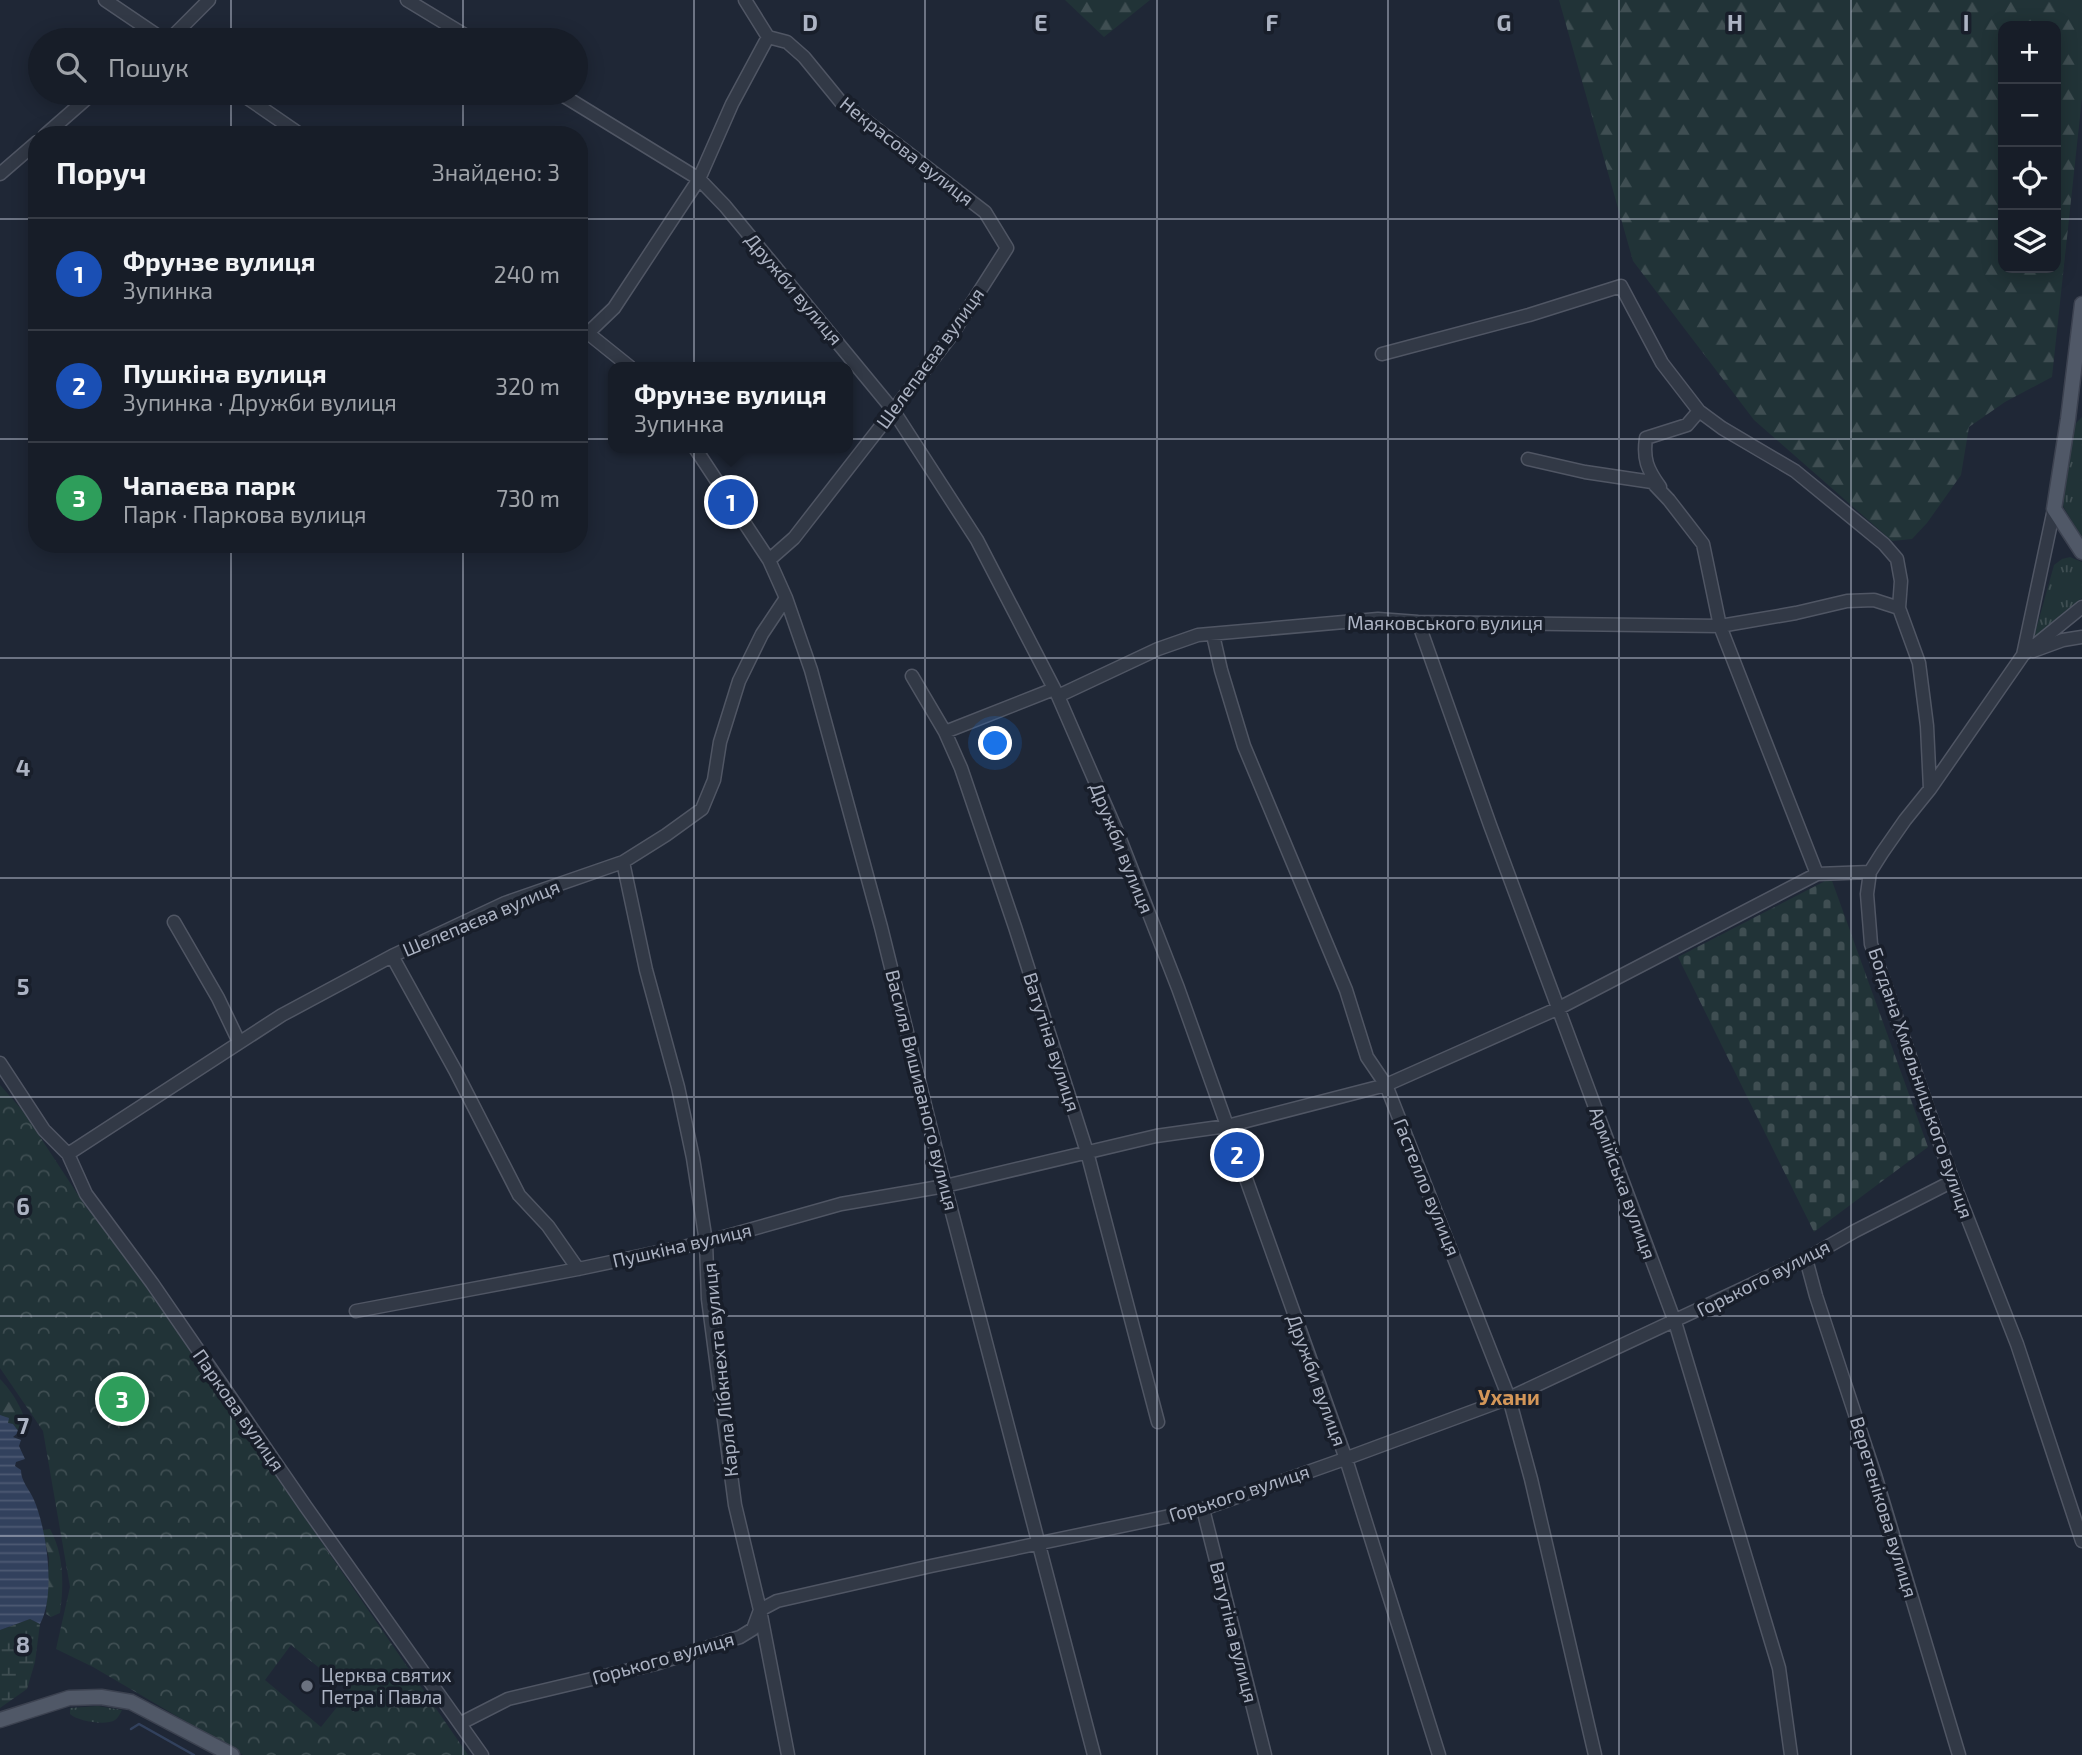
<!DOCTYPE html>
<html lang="uk">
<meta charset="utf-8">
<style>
:root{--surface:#171d28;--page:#202630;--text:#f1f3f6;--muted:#9ea2a8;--line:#363b45;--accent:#bca0f2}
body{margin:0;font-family:"Exo 2",sans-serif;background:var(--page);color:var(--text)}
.controls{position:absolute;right:21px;top:21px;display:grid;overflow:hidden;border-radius:14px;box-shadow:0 4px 18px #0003}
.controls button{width:63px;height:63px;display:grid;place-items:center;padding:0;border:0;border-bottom:2px solid var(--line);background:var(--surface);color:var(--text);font:35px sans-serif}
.you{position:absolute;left:996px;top:744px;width:24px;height:24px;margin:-18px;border:5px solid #fff;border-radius:50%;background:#1a73e8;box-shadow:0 0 0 10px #1a73e833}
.badge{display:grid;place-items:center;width:46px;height:46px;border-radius:50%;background:var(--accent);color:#fff;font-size:23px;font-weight:700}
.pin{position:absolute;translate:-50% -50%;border:4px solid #fff;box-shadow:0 2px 7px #0006}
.popup{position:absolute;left:608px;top:362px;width:245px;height:91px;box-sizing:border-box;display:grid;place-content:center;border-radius:14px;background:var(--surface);filter:drop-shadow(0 2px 5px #0005);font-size:23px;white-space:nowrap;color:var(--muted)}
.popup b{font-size:26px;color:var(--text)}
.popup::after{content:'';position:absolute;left:50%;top:100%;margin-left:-14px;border:14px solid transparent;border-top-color:var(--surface)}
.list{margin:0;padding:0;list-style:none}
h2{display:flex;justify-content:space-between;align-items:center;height:91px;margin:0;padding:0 28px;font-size:30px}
h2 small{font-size:23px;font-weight:400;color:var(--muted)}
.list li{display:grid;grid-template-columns:46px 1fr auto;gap:21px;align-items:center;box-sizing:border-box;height:112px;padding:0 28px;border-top:2px solid var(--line)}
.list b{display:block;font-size:26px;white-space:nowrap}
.list p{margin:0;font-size:23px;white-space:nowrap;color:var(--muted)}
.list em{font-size:23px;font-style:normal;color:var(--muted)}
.icon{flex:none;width:38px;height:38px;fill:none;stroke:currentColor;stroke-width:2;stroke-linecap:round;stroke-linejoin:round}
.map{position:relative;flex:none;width:2082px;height:1755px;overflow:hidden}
.search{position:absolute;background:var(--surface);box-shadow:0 4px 18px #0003;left:28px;top:28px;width:560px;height:77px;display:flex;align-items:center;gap:18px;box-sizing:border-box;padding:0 24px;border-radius:38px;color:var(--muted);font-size:26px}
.panel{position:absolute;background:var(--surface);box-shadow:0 4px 18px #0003;left:28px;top:126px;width:560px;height:427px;border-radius:28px}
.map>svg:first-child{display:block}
.grass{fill:url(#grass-tufts)}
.forest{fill:url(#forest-firs);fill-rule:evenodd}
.wetland{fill:url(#wetland-marsh)}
.cemetery{fill:url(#cemetery-stones)}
.park{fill:url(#park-crowns);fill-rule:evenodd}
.water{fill:url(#water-rules)}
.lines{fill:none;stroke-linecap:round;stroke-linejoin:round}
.stream{stroke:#32415d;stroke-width:2.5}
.minor-casing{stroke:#505664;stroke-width:15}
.major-casing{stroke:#3c4250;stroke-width:17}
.minor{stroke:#323946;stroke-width:12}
.major{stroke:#505867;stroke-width:14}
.grid{fill:none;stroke:#acb3c3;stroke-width:2;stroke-opacity:0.55}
.worship-dot{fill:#6b7280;stroke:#181e2a;stroke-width:2.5}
.labels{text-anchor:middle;stroke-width:7;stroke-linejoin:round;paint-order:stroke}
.street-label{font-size:19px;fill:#acb3c3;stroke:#181e2a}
.poi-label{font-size:19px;fill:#acb3c3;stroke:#181e2a;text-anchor:start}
.neighbourhood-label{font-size:21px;font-weight:bold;fill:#d39658;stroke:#181e2a}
.grid-label{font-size:23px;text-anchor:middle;font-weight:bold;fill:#acb3c3;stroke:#181e2a;stroke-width:7;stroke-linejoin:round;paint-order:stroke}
</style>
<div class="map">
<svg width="2082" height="1755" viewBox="0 0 2082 1755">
<defs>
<pattern id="grass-tufts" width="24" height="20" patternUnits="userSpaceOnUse" patternTransform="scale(1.75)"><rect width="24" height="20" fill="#213337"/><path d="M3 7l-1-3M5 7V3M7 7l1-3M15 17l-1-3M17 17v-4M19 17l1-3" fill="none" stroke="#3f4e52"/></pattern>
<pattern id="forest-firs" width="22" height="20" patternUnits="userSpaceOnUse" patternTransform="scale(1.75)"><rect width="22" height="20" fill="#213337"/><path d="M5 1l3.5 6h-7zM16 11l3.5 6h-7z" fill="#3f4e52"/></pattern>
<pattern id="wetland-marsh" width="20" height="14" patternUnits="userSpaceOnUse" patternTransform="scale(1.75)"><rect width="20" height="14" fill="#213337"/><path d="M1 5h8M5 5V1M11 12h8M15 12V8" fill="none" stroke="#3f4e52"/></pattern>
<pattern id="cemetery-stones" width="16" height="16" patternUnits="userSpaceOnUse" patternTransform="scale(1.75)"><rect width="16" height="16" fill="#213337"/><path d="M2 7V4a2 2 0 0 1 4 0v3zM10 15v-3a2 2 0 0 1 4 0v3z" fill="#3f4e52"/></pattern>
<pattern id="park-crowns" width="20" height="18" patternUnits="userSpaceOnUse" patternTransform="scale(1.75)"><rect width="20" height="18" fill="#213337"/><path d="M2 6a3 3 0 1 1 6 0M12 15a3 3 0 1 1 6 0" fill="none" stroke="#3f4e52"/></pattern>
<pattern id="water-rules" width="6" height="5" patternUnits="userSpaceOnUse" patternTransform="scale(1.75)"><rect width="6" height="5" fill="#32415d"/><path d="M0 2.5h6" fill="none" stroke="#4d5a73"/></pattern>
</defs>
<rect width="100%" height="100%" fill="#1f2736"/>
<path class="grass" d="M2082,417V538L2063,506L2074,425Z
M2070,557L2082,562V598L2034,637L2054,565L2062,559Z
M98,1706L122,1710C120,1714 118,1718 115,1720C106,1726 77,1721 70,1714V1708Z"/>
<path class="forest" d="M1065,0H1150L1104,37Z
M1559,0H2082V98L2052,377L2005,402L1969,427L1961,475L1927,523L1912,539L1892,541L1754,420L1633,261ZM2056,26V268H2003V26Z
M0,1379C12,1391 25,1412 27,1429L19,1432L13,1424L8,1423L7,1420L0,1415C0,1404 0,1392 0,1379Z
M50,1529C64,1554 64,1585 60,1613L51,1617L46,1614L49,1558L42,1530Z"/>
<path class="wetland" d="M30,1619L40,1624L35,1662L27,1689L0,1708V1630Z"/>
<path class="cemetery" d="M1831,878L1928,1147L1814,1232L1678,957Z"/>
<path class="park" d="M0,1085L23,1111L88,1210L97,1216L468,1755H243L93,1667L56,1649L70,1587L43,1431L0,1368ZM291,1645L349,1692L321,1727L265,1680Z"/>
<path class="water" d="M0,1415L9,1418L8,1423L13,1424L19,1432L13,1437L21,1440L19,1446L25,1459L16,1462L15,1466L21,1470C21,1482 29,1488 34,1500C47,1530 56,1596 40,1624L30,1619L0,1630Z"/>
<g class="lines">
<path class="stream" d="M131,1729L139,1724L194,1755"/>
<defs>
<path id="minor" d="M105,0L164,40
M407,0L473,40
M745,0L768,37L787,42L804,57L840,101L985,212L1007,248L951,336L794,538L769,560
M169,40L209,0
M240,93L301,135
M559,93L699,179L725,206L893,410L977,540L1058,696L1118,834L1178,988L1346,1459L1439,1755
M45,135L93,93
M0,174L37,142
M579,326L630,367
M589,332L614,308L699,179L732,104L768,37
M1382,354L1529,315L1621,286L1662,363L1699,411L1722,428L1795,471L1884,544L1897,559L1901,581L1899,608
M695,448L769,560L786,598L811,670L881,927L945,1186L1094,1755
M1528,459L1585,472L1652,482L1669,500L1703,544L1720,626L1817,874
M1660,487C1647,469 1643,459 1646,438L1687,425L1699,411
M2082,607L2023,655L1930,789L1905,820L1882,853L1870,872L1867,894L1871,944L1953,1181L2017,1344L2082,1541
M1418,622L1490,825L1675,1322L1779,1668L1791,1755
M1213,635L1221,670L1244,746L1346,990L1367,1057L1386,1085L1509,1398L1531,1479L1595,1755
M2033,651L2063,640L2082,637
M2023,655L2054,509
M912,676L945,732L961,768L1015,927L1087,1152L1158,1422
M1058,696L1158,649L1198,635L1378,619L1418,622L1720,626L1796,613L1847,601L1874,600L1899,608L1919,663L1927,726L1930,789
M945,732L1054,689
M623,862L646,970L678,1087L693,1158L706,1242L708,1299L735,1505L760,1610L788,1755
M174,922L218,998L239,1042
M392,956L455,1070L519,1195L548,1226L578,1269
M0,1063L44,1130L68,1154L86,1194L152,1283L306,1507L482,1755
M68,1154L282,1015L392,956L505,903L623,862L666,835L702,809L714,780L720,742L739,681L762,634L786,598
M1806,1259L1816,1296L1875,1475L1959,1755
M356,1311L578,1269L706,1242L841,1204L945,1186L1156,1136L1227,1126L1386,1085L1559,1008L1817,874L1870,872
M1203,1509L1265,1755
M461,1723L508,1699L655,1664L740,1637L753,1629L760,1610L777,1601L931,1566L1203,1509L1339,1461L1509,1398L1806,1259L1855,1231L1953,1181"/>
<path id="major" d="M2082,304L2068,419L2054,509L2082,552
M0,1720L69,1698L101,1697L131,1702L232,1755"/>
</defs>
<use href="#minor" class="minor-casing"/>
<use href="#major" class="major-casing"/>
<use href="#minor" class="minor"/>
<use href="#major" class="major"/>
</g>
<path class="grid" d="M231,0V40M463,0V40M694,0V1755M925,0V1755M1157,0V1755M1388,0V1755M1619,0V1755M1851,0V1755M231,93V135M463,93V135M0,219H37M579,219H2003M2056,219H2082M0,439H37M579,439H2082M231,544V1755M463,544V1755M0,658H2082M0,878H2082M0,1097H2082M0,1316H2082M0,1536H2082"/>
<circle class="worship-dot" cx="307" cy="1686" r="7"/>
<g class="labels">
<g class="street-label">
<text transform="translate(907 151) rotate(38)" y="7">Некрасова вулиця</text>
<text transform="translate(794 289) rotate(50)" y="7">Дружби вулиця</text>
<text transform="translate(930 358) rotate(-54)" y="7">Шелепаєва вулиця</text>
<text x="1445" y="630">Маяковського вулиця</text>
<text transform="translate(1122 848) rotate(68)" y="7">Дружби вулиця</text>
<text transform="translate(481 918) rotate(-23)" y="7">Шелепаєва вулиця</text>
<text transform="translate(1052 1042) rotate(72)" y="7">Ватутіна вулиця</text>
<text transform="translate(1921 1083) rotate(71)" y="7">Богдана Хмельницького вулиця</text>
<text transform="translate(922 1090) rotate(76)" y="7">Василя Вишиваного вулиця</text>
<text transform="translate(1623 1183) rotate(70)" y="7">Армійська вулиця</text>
<text transform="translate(1427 1187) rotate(68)" y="7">Гастелло вулиця</text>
<text transform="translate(682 1245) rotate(-13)" y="7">Пушкіна вулиця</text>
<text transform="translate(1763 1278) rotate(-27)" y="7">Горького вулиця</text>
<text transform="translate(720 1370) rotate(-96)" y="7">Карла Лібкнехта вулиця</text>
<text transform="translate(1317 1380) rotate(70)" y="7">Дружби вулиця</text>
<text transform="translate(239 1410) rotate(55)" y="7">Паркова вулиця</text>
<text transform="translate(1239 1493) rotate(-18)" y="7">Горького вулиця</text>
<text transform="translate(1884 1507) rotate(73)" y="7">Веретенікова вулиця</text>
<text transform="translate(1234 1632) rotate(76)" y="7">Ватутіна вулиця</text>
<text transform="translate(663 1658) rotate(-16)" y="7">Горького вулиця</text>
</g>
<g class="poi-label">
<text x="321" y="1682">Церква святих<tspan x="321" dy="22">Петра і Павла</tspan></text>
</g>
<g class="neighbourhood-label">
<text x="1509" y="1405">Ухани</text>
</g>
</g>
<g class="grid-label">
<text x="810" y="31">D</text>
<text x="1041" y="31">E</text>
<text x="1272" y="31">F</text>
<text x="1504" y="31">G</text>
<text x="1735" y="31">H</text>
<text x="1966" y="31">I</text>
<text x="23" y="776">4</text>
<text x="23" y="995">5</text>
<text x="23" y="1215">6</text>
<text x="23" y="1434">7</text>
<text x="23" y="1653">8</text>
</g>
</svg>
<div class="controls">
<button>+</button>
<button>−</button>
<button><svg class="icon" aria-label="locate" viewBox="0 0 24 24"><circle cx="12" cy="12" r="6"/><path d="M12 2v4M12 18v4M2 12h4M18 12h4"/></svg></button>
<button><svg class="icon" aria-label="layers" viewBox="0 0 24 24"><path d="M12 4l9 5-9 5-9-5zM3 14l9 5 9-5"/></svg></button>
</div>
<div class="you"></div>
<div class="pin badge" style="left:731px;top:502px;background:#1a4fb4">1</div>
<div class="popup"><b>Фрунзе вулиця</b>Зупинка</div>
<div class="pin badge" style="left:1237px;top:1155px;background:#1a4fb4">2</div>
<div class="pin badge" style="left:122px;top:1399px;background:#2e9e5b">3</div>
<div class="search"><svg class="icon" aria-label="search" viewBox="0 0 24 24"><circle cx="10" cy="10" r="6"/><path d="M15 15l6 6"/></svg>Пошук</div>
<section class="panel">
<h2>Поруч<small>Знайдено: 3</small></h2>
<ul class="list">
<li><span class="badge" style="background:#1a4fb4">1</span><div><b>Фрунзе вулиця</b><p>Зупинка</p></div><em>240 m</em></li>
<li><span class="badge" style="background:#1a4fb4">2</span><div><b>Пушкіна вулиця</b><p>Зупинка · Дружби вулиця</p></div><em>320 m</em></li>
<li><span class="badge" style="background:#2e9e5b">3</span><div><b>Чапаєва парк</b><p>Парк · Паркова вулиця</p></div><em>730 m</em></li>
</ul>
</section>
</div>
